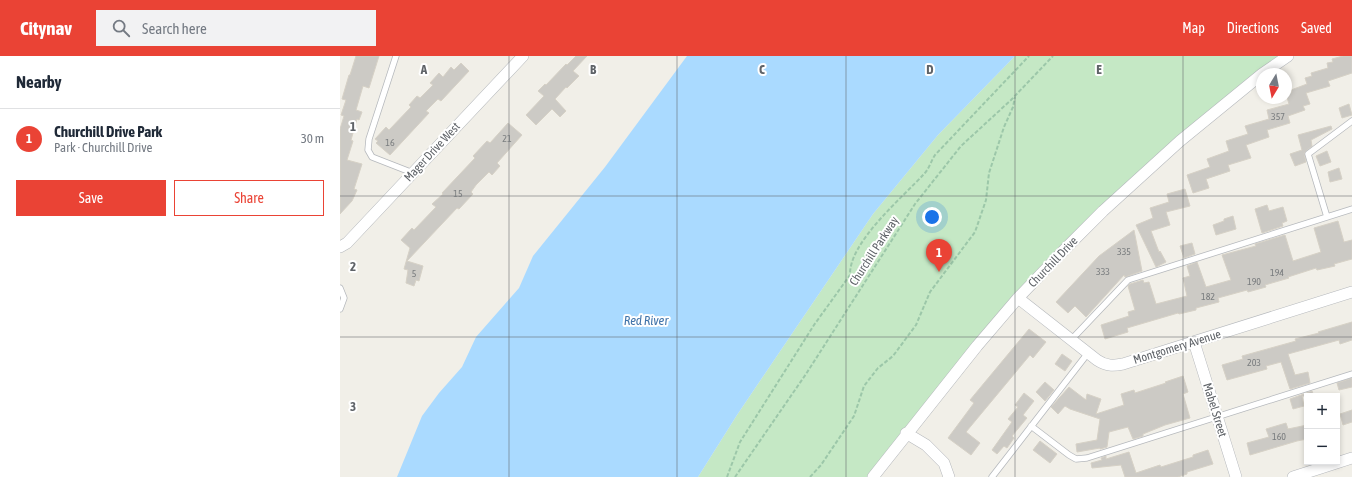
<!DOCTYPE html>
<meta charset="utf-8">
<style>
:root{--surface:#fff;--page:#f2f2f3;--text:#1f2937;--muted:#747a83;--line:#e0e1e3;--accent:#ea4335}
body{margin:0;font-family:"Asap Condensed",sans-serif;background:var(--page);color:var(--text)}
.controls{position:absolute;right:12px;bottom:12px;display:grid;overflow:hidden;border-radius:0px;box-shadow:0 2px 6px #0003}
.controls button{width:36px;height:36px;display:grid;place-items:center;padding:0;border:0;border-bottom:1px solid var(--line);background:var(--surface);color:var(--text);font:20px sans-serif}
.compass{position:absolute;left:916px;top:12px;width:36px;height:36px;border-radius:50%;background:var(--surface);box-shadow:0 2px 6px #0003;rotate:190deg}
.you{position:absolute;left:592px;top:161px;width:14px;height:14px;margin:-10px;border:3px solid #fff;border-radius:50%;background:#1a73e8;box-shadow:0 0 0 6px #1a73e833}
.badge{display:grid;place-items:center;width:26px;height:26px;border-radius:50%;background:var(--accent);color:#fff;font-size:13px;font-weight:700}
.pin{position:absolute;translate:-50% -33px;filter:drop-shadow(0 1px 2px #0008)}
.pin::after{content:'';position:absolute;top:21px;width:14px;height:12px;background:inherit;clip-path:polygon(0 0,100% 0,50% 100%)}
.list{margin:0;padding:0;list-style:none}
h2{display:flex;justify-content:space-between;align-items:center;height:52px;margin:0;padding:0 16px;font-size:17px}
h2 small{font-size:13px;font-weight:400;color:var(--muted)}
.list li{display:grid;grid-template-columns:26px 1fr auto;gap:12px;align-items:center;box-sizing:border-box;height:60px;padding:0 16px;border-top:1px solid var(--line)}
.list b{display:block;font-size:15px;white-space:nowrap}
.list p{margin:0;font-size:13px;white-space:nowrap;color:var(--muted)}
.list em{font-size:13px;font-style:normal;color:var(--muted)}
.actions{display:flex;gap:8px;padding:12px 16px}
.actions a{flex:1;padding:9px 0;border:1px solid var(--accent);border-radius:0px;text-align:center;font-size:14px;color:var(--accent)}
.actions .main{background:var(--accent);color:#fff}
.icon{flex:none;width:22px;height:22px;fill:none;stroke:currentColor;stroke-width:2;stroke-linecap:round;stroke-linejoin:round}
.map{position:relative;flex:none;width:1012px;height:421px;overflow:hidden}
header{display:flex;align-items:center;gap:24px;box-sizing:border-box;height:56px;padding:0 20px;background:var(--accent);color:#fff}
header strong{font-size:19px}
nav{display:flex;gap:22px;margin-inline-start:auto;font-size:14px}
.search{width:280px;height:36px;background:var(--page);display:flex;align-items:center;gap:10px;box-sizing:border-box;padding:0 14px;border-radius:0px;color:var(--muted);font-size:15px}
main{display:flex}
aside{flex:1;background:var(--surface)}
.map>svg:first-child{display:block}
.green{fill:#c5e8c5}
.water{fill:#aadaff}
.building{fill:#cccac5;stroke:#d6d1c6}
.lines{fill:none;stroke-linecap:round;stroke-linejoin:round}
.lane-casing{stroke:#b5b8bc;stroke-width:7}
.street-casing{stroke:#b5b8bc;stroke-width:12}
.path{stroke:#9cc7a9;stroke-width:2;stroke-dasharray:4 2;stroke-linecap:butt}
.lane{stroke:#fff;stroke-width:5.5}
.street{stroke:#fff;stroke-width:11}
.grid{fill:none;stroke:#5f6368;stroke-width:1;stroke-opacity:0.55}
.labels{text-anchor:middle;stroke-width:4;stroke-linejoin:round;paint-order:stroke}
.number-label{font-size:10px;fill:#7a7d7f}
.street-label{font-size:12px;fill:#5f6368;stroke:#fff}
.water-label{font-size:13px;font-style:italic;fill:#4174aa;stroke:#fff}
.grid-label{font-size:13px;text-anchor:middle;font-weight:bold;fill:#5f6368;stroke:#fff;stroke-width:4;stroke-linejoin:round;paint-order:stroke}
</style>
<header>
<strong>Citynav</strong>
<div class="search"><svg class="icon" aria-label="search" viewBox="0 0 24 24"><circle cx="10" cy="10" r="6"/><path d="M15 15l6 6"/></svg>Search here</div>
<nav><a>Map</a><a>Directions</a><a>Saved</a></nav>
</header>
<main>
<aside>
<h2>Nearby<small></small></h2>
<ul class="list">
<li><span class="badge">1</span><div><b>Churchill Drive Park</b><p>Park · Churchill Drive</p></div><em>30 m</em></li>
</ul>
<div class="actions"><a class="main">Save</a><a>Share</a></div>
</aside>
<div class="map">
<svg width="1012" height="421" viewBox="0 0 1012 421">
<rect width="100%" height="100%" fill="#f1efe8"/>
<path class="green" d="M675,0H948L920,19L728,190L533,421H358L397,359L533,158L598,79Z"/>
<path class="water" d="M347,0H675L598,79L533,158L397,359L358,421H57L82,360L99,337L122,311L136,281L179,232L193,200L265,111Z"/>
<path class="building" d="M16,0H39L29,32L23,30L16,54L22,56L19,64L17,63L11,84L13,85L7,104L22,108L14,133L17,134L12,145L0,158V73L4,60L1,59L6,44L2,43L9,19H10Z
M236,0H247L233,15L239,20L227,32L226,31L215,43L226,55L220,61L212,53L196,69L186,59L204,40L198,35L205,28L206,29L226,8L227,9Z
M1003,0H1012V17L988,25L990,30L966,37L970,48L963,50L965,54L948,60L950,67L927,74L929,81L906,89L911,102L888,109L890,115L866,123L869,132L853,137L847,119L870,111L867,103L889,95L886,85L908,78L905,70L929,63L927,54L949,48L946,38L952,36L951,34L967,28L965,22L972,20L971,17L988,12L987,7L993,6L992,3Z
M121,7L129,15L101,45L98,43L86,55L89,57L50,99L36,87L38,85L35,83L46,71L49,74L71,51L69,49L77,40L80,42L93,29L90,27L99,17L103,21L111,11L114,14Z
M1009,48L1012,59L1002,62L999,52Z
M168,67L182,79L157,107L160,110L152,119L149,116L136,129L131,136L133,138L119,153L117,152L67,205L83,210L79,225L76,224L74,230L66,227L68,214L64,213L70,192L61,184L72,172L74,174L96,151L92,148L103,138L102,137L135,102L133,100L147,85L150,87Z
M991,70L992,73L971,84L972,90L964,97L966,106L955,110L950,98L962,94L958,79Z
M987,95L991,106L980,110L976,100Z
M999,112L1002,123L990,126L988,116Z
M845,133L850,150L826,156L830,169L811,175L819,196L820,195L826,206L816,211L796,169L813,162L810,152L829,146L827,138Z
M927,149L929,155L943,151L947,165L942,167L943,170L922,177L915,153Z
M893,160L896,173L876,179L873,169L884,165V163Z
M998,165L1004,186L1012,184V203L994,208L995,210L977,214L976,212L948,221L949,222L925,229L926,231L908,236L907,234L878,242L879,246L856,252V254L839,258L838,257L787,272L788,276L765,283L761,269L789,260L788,256L795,254L788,230L790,228L803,224L804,227L809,226L816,248L847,240L843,222L850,220L847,210L857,206L866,231L891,224L882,199L916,190L915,188L945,179L953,205L981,196L974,172Z
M794,174L802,215L785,221L784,219L746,261L735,250L728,257L716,246L759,200Z
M852,187L855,198L844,202L840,190Z
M1012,266V284L1000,288L999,284L948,298L955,319L968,316L970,327L950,333L941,306L926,310L927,313L887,324L882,309L903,303L902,300L956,285L955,283L979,277L978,276Z
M689,273L706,286L693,302L690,299L626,376L640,387L631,399L608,382L634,347L630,344Z
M722,298L732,305L725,315L715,308Z
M843,320L848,336L843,338L850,362L825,369L803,378V380L793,383L788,371L769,376L767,391L760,393V392L737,396L736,388L757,384L760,363L730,353L725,350L718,358L711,351L729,331L746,344L747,338L761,343L756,358L784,349L781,338L794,334L795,337L826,327L825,326Z
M1012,322V331L999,334L997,327Z
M705,326L714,334L705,345L696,336Z
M972,335L974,340H962L964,350L953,353L950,343Z
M684,337L694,345L683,359L687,362L672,380L674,382L667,392L664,390L657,398L652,394L672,366L668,363L678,351L675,349Z
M1012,354V366L1003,369L1000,358Z
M946,367L948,373L967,369V383L957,385L910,399L907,387L929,381L926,373Z
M700,385L717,398L710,407L693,394Z
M868,394L873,408L847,416V418L838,421H785L781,409L752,412L751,407L762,404L761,402L766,400V403L789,396L796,417L820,409L821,411L853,401V399Z"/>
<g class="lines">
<defs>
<path id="lane" d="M56,0L29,83L28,94L32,101L73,117
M987,161L968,98L1012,65
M0,232L4,242L0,253
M731,284L788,224L1012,153
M691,370L729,399L736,403L747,402L1012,318
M652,421L748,297"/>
<path id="street" d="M922,18L948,0
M0,191L7,187L183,0
M678,242L757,304C766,310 773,310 783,308L1012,236
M854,286L896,421
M566,377L586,389L604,407L609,421
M533,421L637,290L678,242L728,190L763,155L840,85L922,18
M953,421L1012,402"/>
</defs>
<use href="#lane" class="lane-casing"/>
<use href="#street" class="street-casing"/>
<path class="path" d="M387,421L400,386L474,269L510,219C509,186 562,142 584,118C589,113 591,105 595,99L689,0
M395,421L466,318L575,148L621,90L671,44L713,0
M470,421L481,409L514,360L524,330L538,312L553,300L576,269L590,236L635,176L646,144L649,117L664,71L673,51L675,41"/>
<use href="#lane" class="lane"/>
<use href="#street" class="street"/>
</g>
<path class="grid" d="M169,0V421M337,0V421M506,0V421M675,0V421M843,0V421M0,140H1012M0,281H1012"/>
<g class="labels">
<g class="number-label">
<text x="938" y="64">357</text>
<text x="167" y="86">21</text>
<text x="50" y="90">16</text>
<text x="118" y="141">15</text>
<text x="784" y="199">335</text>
<text x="763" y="219">333</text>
<text x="937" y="220">194</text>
<text x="74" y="221">5</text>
<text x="914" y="229">190</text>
<text x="868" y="244">182</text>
<text x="914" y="310">203</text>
<text x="939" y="384">160</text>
</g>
<g class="street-label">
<text transform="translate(92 96) rotate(-47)" y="4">Mager Drive West</text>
<text transform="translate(534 195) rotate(-57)" y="4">Churchill Parkway</text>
<text transform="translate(713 206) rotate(-46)" y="4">Churchill Drive</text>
<text transform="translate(837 291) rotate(-17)" y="4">Montgomery Avenue</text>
<text transform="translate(875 354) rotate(73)" y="4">Mabel Street</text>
</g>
<g class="water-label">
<text x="306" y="269">Red River</text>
</g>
</g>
<g class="grid-label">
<text x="84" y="18">A</text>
<text x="253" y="18">B</text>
<text x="422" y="18">C</text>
<text x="590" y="18">D</text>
<text x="759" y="18">E</text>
<text x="13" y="75">1</text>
<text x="13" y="215">2</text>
<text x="13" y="355">3</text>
</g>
</svg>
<div class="controls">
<button>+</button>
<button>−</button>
</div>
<svg class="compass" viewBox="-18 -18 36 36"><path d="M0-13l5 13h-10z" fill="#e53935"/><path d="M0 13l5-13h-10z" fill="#747a83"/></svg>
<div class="you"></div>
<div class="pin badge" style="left:599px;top:216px">1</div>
</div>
</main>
